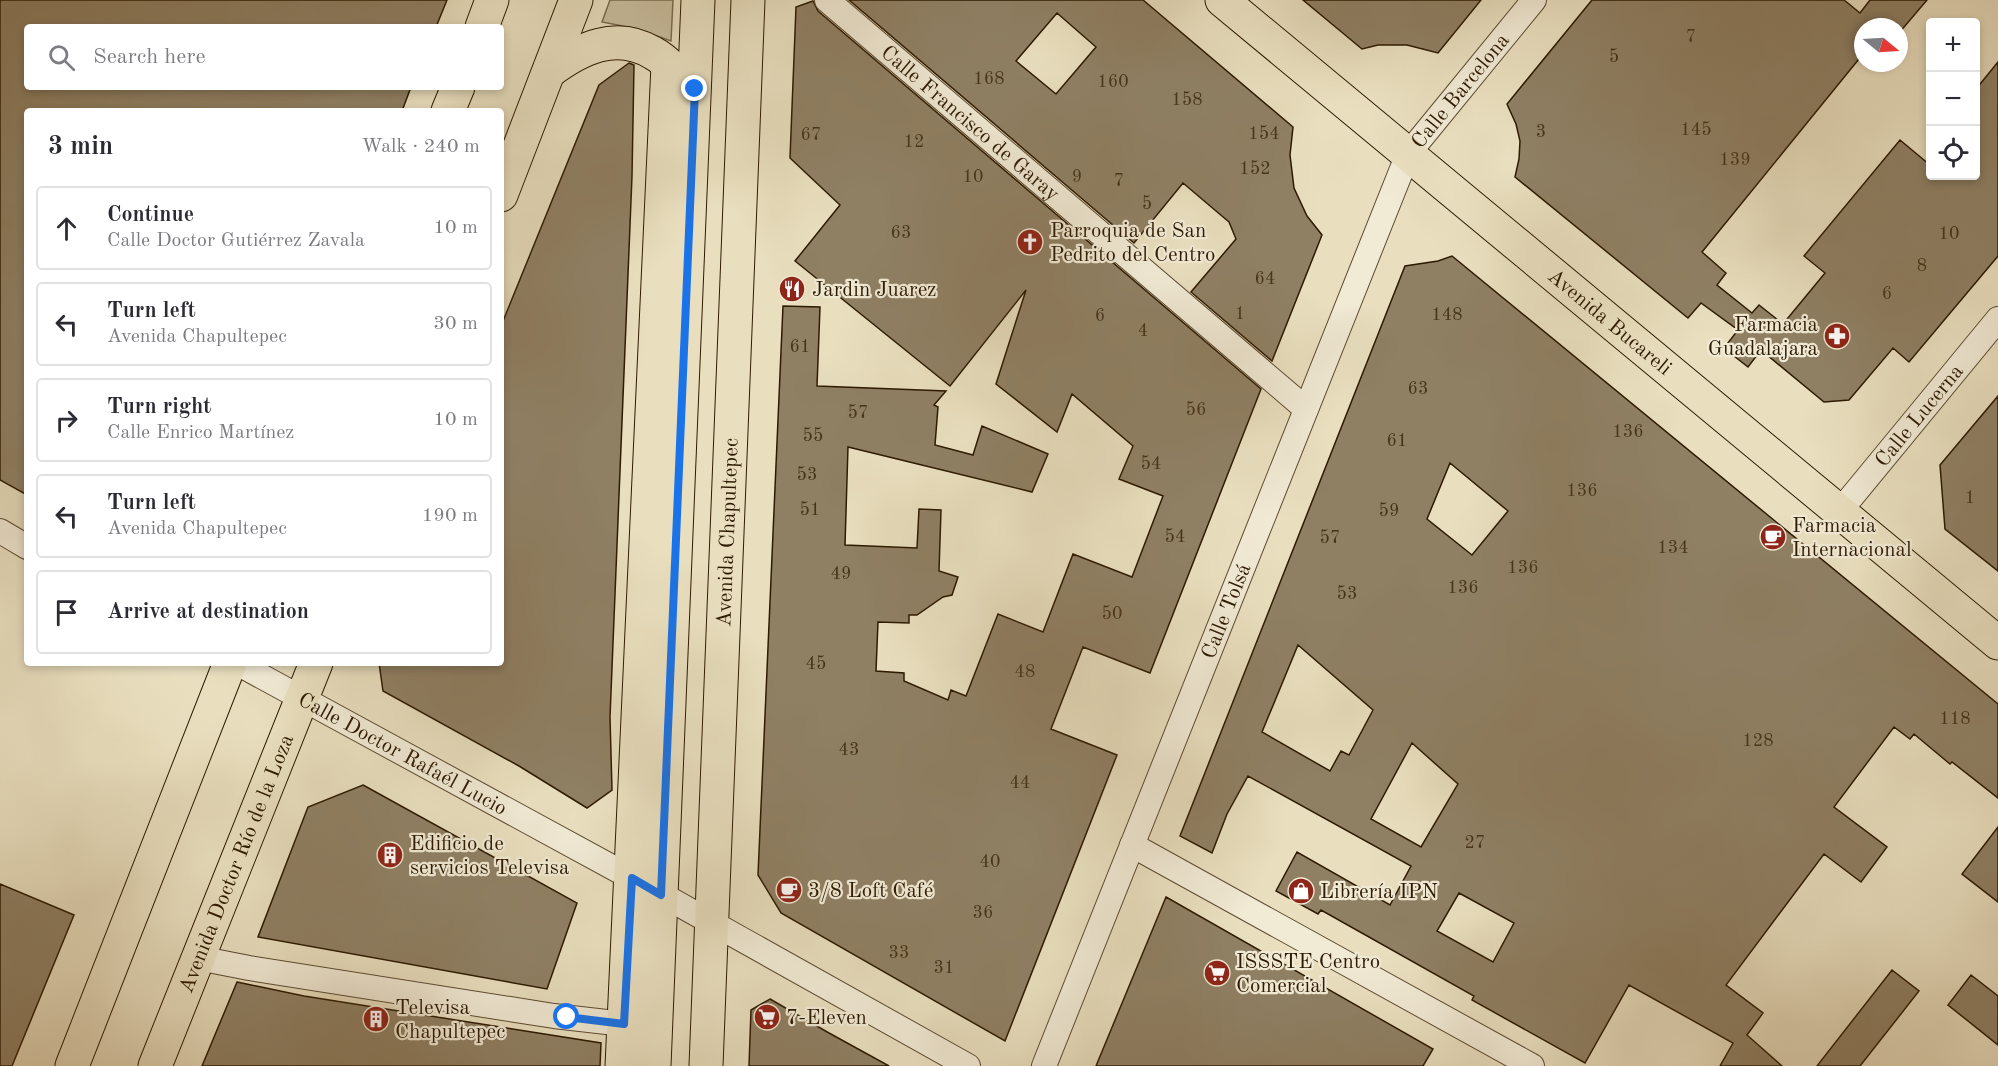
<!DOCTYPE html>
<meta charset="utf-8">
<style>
:root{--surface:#fff;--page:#f7f7f7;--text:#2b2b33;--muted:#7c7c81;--line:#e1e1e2}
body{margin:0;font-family:"Old Standard TT",serif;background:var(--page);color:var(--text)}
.controls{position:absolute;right:18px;top:18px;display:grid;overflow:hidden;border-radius:6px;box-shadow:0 3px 9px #0003}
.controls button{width:54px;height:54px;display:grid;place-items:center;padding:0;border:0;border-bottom:2px solid var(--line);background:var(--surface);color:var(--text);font:30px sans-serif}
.compass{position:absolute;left:1854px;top:18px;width:54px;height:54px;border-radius:50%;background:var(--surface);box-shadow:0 3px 9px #0003;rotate:108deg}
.stop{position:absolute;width:18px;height:18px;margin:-14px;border:4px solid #1a73e8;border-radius:50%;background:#fff}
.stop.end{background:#1a73e8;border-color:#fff;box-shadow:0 2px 6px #0008}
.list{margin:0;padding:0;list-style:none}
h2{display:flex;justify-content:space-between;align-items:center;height:78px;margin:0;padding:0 24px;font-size:26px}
h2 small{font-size:20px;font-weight:400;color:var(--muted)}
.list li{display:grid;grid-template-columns:39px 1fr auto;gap:18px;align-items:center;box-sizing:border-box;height:84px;margin:0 12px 12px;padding:0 12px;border:2px solid var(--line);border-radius:6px}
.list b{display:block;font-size:22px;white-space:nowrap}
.list p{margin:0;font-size:20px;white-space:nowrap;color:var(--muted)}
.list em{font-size:20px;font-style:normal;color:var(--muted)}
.icon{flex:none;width:33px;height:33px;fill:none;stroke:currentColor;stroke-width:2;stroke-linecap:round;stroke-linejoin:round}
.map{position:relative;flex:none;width:1998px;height:1066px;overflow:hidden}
.search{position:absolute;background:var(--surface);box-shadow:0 3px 9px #0003;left:24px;top:24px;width:480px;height:66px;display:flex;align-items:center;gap:15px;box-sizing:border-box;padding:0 21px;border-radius:6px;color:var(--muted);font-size:22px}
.panel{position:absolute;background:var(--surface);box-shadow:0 3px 9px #0003;left:24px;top:108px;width:480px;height:558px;border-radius:6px}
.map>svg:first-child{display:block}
.green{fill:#c9be9f;stroke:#7b6c50;stroke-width:1.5}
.building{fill:#8f8064;stroke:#2d1a02;stroke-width:1.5;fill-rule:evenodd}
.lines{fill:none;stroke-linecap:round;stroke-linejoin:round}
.street-casing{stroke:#5c4b31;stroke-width:26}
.primary-casing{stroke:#2d1a02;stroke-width:35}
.street{stroke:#f1ead5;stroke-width:24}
.primary{stroke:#e9dfbf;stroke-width:33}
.route{stroke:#1a73e8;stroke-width:8}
.labels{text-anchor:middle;stroke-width:4.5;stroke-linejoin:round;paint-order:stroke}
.number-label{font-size:18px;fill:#46341a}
.street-label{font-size:21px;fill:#2d1a02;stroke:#f1ead5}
.poi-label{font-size:21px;fill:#2d1a02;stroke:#f1ead5;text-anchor:start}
</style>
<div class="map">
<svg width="1998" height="1066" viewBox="0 0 1998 1066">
<rect width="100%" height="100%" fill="#e9dfbf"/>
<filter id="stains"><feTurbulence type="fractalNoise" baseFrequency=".00333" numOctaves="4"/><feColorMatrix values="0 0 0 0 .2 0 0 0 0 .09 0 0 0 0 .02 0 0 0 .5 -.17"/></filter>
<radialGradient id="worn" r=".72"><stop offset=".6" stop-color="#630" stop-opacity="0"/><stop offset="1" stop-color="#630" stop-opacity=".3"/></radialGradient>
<path class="green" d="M610,0H673L671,41L638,29L602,22Z"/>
<path class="building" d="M0,0H447L436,27H27V87H411L402,111H27V495L0,480Z
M849,0H1143L1293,127L1290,155L1294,188L1307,216L1322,235L1272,361L1191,292L1236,239L1229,222L1216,211L1183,183L1134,243ZM1057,13L1096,47L1056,94L1016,61Z
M1303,0H1481L1438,53L1407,45H1378L1362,49Z
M1592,0H1844L1860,13L1870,0H1927L1899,33V27H1863V54L1702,252L1726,273L1717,285L1752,313L1759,305L1783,324L1825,273L1804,256L1900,140L1930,165V176H1976V89L1998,62V256L1909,362L1893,348L1849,400L1824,402L1761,350L1748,367L1724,348L1738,330L1701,303L1688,318L1515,177L1519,159L1520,141L1516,124L1507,104Z
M813,1L818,11L1261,389L1150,673L1083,647L1051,729L1117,755L1005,1041L781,913L758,875L783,306L820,307L817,386L946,391L934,405L938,407L935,445L973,455L982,426L1048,454L1032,492L848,447L845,545L917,548L919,509L941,510L939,571L958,577L952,595L943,597L917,615H909V623L878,622L876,671L904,673V681L948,700L951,690L966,696L998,614L1043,632L1073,554L1132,577L1163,496L1119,479L1133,446L1072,394L1057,432L996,384L1026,290L950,386L795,261L840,205L790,158L796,7Z
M629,63L634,65L632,176L610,717L612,790L587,808L519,766L383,691L379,663H501V326L599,85Z
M1452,256L1998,704V798L1952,762L1950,764L1914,734L1910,739L1894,727L1834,807L1887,847L1861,882L1824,854L1726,985L1763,1013L1747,1035L1782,1066H1720L1733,1043L1629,985L1585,1063L1472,1000L1474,996L1321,910L1318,914L1276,891L1297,852L1390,905L1411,866L1248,776L1227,814L1212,853L1180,836L1405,266L1438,261ZM1450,463L1508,511L1472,555L1427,519ZM1298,645L1373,710L1349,755L1341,751L1330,771L1262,732ZM1412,743L1458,784L1421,847L1371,819ZM1459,893L1514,923L1493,962L1437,931Z
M1998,396V571L1945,529L1940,465Z
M363,785L577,903L547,989L258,937L308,807Z
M1998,827V902L1962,874Z
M0,884L74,915L12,1066H0Z
M1166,897L1433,1049L1423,1066H1096Z
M1892,970L1919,991L1860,1066H1817Z
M1971,975L1998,996V1045L1948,1005Z
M237,982L304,996L601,1043L600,1066H202Z
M770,999L829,1033L889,1066H749L751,1010Z"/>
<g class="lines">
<defs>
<g id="street">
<path id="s1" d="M827,0L1306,409"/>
<path id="s2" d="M1840,511L1998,319"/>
<path d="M0,531L27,547"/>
<path id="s3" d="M237,663L632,878L968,1066"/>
<path d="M1132,845L1532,1066"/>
<path d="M198,958L249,968L554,1016L624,1024"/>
<path id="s4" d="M1044,1066L1408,154L1534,0"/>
</g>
<g id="primary">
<path id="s5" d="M1222,0L1998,643"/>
<path d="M482,27L492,0"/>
<path d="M550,71C581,48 616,31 653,53C665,59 675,71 685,80"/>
<path d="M448,111L458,87"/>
<path d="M501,195L576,0"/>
<path d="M72,1066L230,663"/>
<path id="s6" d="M155,1066L316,663"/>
<path d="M622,1066L668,65"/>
<path d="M654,1066L698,0"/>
<path id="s7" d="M706,1066L748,0"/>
</g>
</defs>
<use href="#street" class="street-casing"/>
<use href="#primary" class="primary-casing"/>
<use href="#street" class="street"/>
<use href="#primary" class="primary"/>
</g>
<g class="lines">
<path class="route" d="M567,1017L624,1024L632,878L661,895L695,89"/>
</g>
<defs>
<symbol id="church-disc" viewBox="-11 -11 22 22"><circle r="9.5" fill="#8f2418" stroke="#f1ead5"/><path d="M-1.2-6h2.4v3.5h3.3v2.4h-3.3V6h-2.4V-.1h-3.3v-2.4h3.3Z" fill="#fff"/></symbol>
<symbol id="restaurant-disc" viewBox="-11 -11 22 22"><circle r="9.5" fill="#8f2418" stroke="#f1ead5"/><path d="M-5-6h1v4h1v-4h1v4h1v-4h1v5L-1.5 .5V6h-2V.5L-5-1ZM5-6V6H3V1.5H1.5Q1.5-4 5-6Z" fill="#fff"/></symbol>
<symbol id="pharmacy-disc" viewBox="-11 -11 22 22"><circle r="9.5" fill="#8f2418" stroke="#f1ead5"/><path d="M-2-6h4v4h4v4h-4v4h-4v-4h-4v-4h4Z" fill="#fff"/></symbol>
<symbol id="cafe-disc" viewBox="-11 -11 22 22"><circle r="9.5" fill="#8f2418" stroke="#f1ead5"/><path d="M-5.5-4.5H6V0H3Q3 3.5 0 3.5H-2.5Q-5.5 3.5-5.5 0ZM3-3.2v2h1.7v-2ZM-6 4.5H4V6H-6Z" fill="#fff"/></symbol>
<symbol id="building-disc" viewBox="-11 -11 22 22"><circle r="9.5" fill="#8f2418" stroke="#f1ead5"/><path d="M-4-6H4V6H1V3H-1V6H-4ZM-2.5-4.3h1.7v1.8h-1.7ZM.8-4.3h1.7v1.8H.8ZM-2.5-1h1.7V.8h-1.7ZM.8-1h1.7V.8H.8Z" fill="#fff"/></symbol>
<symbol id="shop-disc" viewBox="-11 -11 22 22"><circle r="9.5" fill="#8f2418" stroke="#f1ead5"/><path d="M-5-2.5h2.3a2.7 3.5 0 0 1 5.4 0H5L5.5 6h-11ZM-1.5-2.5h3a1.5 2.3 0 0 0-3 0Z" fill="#fff"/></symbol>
<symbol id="supermarket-disc" viewBox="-11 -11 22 22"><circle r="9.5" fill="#8f2418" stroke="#f1ead5"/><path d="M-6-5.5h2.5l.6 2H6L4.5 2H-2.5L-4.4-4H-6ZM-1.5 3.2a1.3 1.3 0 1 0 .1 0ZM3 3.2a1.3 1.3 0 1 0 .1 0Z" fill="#fff"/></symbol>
</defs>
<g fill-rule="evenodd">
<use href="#church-disc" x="1015" y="227" width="30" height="30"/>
<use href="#restaurant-disc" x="777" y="274" width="30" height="30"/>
<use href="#pharmacy-disc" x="1822" y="321" width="30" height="30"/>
<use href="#cafe-disc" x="1758" y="522" width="30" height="30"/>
<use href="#building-disc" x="375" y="840" width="30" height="30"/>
<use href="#cafe-disc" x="774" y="875" width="30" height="30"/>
<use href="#shop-disc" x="1286" y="876" width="30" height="30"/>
<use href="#supermarket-disc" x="1202" y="958" width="30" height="30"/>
<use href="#supermarket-disc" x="752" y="1002" width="30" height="30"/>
<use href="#building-disc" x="361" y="1004" width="30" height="30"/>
</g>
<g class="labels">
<g class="number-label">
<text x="1691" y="42">7</text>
<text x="1614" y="62">5</text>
<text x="989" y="84">168</text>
<text x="1113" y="87">160</text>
<text x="1187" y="105">158</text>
<text x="1696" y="135">145</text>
<text x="1541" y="137">3</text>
<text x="1264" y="139">154</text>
<text x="811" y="140">67</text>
<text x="914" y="147">12</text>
<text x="1735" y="165">139</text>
<text x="1255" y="174">152</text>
<text x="973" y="182">10</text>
<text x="1077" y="182">9</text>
<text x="1119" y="186">7</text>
<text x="1147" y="209">5</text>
<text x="901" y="238">63</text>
<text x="1949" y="239">10</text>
<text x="1922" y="271">8</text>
<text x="1265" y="284">64</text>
<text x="1887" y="299">6</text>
<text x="1240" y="319">1</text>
<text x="1447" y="320">148</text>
<text x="1100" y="321">6</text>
<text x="1143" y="336">4</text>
<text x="800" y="352">61</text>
<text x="1418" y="394">63</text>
<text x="1196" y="415">56</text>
<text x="858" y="418">57</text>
<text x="1628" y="437">136</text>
<text x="813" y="441">55</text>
<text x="1397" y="446">61</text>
<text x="1151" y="469">54</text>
<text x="807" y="480">53</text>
<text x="1582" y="496">136</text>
<text x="1970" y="503">1</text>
<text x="810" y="515">51</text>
<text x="1389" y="516">59</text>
<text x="1175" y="542">54</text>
<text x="1330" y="543">57</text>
<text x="1673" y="553">134</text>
<text x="1523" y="573">136</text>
<text x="841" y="579">49</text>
<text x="1463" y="593">136</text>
<text x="1347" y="599">53</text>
<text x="1112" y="619">50</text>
<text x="816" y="669">45</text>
<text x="1025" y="677">48</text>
<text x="1955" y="724">118</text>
<text x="1758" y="746">128</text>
<text x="849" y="755">43</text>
<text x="1020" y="788">44</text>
<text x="1475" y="848">27</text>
<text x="990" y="867">40</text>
<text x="983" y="918">36</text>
<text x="899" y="958">33</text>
<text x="944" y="973">31</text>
</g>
<g class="street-label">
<text dy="7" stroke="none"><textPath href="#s4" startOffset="1064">Calle Barcelona</textPath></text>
<text dy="7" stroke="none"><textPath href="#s1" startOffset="189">Calle Francisco de Garay</textPath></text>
<text dy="7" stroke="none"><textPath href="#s5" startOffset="504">Avenida Bucareli</textPath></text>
<text dy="7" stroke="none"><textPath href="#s2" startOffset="124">Calle Lucerna</textPath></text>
<text dy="7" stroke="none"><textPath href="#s7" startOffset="534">Avenida Chapultepec</textPath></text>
<text dy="7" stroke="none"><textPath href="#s4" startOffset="490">Calle Tolsá</textPath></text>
<text dy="7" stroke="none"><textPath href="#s3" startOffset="189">Calle Doctor Rafaél Lucio</textPath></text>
<text dy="7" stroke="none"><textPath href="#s6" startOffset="218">Avenida Doctor Río de la Loza</textPath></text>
</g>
<g class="poi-label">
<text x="1050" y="237">Parroquia de San<tspan x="1050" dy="24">Pedrito del Centro</tspan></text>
<text x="812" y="296">Jardin Juarez</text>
<text x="1818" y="331" text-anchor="end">Farmacia<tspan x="1818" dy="24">Guadalajara</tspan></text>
<text x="1792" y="532">Farmacia<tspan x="1792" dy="24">Internacional</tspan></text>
<text x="410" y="850">Edificio de<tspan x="410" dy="24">servicios Televisa</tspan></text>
<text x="808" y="897">3/8 Loft Café</text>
<text x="1320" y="898">Librería IPN</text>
<text x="1236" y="968">ISSSTE Centro<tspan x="1236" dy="24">Comercial</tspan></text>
<text x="395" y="1014">Televisa<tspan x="395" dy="24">Chapultepec</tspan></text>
<text x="786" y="1024">7-Eleven</text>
</g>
</g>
<rect width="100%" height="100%" filter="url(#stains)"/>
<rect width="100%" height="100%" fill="url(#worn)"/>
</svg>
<div class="controls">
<button>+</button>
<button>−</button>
<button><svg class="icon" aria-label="locate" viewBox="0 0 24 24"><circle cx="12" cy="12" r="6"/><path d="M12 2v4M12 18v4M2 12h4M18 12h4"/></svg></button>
</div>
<svg class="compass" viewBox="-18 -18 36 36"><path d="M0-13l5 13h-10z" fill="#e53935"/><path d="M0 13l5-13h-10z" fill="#7c7c81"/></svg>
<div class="stop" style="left:567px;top:1017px"></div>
<div class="stop end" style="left:695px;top:89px"></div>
<div class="search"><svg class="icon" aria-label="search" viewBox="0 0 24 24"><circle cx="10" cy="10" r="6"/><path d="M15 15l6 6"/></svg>Search here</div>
<section class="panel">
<h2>3 min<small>Walk · 240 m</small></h2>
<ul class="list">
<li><svg class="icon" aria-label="ahead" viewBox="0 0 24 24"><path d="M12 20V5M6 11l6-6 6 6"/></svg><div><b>Continue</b><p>Calle Doctor Gutiérrez Zavala</p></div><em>10 m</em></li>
<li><svg class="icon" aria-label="left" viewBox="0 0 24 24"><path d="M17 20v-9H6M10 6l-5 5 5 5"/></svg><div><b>Turn left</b><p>Avenida Chapultepec</p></div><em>30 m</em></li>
<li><svg class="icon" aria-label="right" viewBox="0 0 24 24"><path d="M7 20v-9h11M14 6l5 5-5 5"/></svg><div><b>Turn right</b><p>Calle Enrico Martínez</p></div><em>10 m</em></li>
<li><svg class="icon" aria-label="left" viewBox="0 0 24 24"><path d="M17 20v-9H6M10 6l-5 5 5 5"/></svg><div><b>Turn left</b><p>Avenida Chapultepec</p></div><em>190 m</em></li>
<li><svg class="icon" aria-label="arrive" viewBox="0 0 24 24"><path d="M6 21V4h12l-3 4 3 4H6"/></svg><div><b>Arrive at destination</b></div></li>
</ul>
</section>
</div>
